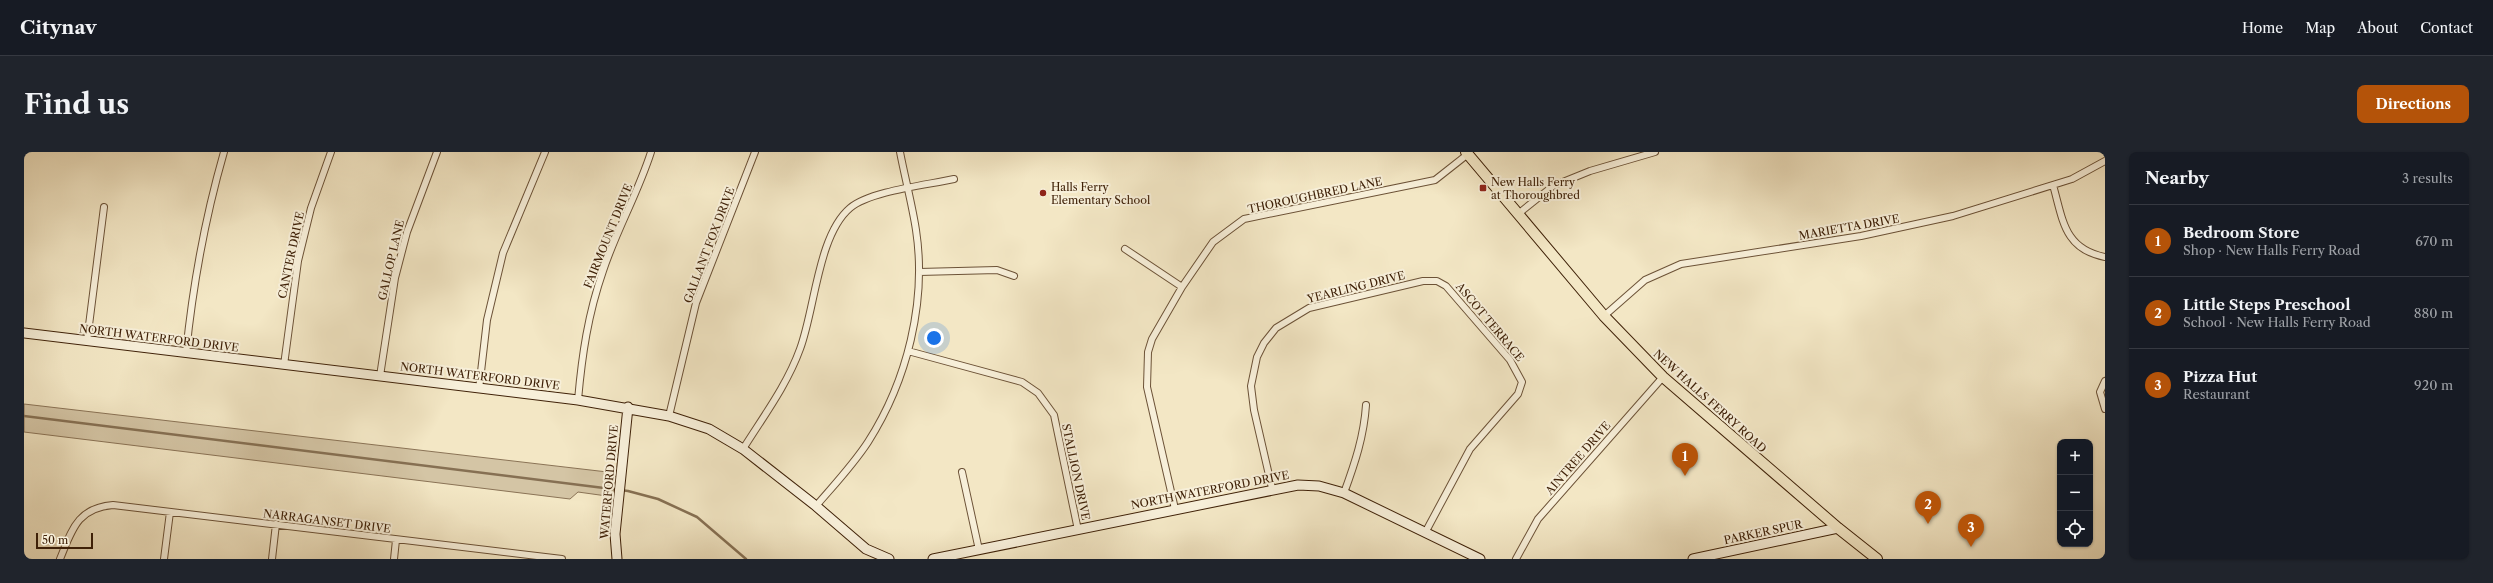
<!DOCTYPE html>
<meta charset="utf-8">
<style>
:root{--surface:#171b24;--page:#20242c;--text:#f1f3f6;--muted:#9ea1a6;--line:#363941;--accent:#b45309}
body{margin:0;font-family:"Libre Caslon Text",serif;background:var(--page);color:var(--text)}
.controls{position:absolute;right:12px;bottom:12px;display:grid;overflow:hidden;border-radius:8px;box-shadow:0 1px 3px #0004}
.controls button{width:36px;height:36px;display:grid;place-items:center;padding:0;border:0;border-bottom:1px solid var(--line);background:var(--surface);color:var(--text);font:20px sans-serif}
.scale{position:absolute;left:12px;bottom:10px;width:57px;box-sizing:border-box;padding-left:4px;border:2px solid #3f2108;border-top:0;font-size:11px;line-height:14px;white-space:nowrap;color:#3f2108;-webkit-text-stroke:3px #f7efd9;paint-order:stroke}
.you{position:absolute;left:910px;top:186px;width:14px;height:14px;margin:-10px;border:3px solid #fff;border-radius:50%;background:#1a73e8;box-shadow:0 0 0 6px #1a73e833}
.badge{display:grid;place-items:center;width:26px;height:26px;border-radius:50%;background:var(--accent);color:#fff;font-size:13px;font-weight:700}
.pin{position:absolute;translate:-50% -33px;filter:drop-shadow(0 1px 2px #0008)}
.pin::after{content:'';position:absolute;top:21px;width:14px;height:12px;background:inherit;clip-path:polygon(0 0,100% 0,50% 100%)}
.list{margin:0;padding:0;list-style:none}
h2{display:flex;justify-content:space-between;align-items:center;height:52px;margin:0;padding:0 16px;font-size:17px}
h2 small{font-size:13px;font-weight:400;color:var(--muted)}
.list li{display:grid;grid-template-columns:26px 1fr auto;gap:12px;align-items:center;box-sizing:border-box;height:72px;padding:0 16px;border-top:1px solid var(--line)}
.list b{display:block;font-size:15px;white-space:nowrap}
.list p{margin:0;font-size:13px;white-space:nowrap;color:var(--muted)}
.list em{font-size:13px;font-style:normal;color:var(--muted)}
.icon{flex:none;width:22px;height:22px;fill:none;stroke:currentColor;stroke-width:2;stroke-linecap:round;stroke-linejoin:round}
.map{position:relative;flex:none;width:2081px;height:407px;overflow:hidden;border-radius:8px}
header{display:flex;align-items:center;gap:24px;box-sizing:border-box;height:56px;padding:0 20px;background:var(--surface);border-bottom:1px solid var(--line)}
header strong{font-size:19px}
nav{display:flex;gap:22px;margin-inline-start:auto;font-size:14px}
.intro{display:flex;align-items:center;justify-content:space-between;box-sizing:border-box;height:96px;padding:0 24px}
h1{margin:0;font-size:28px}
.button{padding:10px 18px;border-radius:8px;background:var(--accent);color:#fff;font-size:14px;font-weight:700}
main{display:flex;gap:24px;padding:0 24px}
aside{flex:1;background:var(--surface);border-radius:8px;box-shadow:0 1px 3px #0004}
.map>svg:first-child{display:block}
.green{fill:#d4c5a5;stroke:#8a7356}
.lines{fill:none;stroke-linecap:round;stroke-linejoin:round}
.stream{stroke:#867053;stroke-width:2.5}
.street-casing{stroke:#6c5237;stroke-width:8}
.secondary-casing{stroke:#3f2108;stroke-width:11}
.primary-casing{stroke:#3f2108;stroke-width:12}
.street{stroke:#f7efd9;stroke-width:6}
.secondary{stroke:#f7efd9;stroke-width:9}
.primary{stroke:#f3e7c5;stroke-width:10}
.poi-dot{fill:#8f2418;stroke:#f7efd9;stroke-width:1.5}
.labels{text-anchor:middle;stroke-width:4;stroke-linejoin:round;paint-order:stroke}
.poi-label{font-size:11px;fill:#3f2108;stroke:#f7efd9;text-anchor:start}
.street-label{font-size:11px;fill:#3f2108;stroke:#f7efd9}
</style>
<header>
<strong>Citynav</strong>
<nav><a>Home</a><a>Map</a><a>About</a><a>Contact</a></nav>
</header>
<div class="intro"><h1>Find us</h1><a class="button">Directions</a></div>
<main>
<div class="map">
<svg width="2081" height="407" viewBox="0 0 2081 407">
<rect width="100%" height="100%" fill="#f3e7c5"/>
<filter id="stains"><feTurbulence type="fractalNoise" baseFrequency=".005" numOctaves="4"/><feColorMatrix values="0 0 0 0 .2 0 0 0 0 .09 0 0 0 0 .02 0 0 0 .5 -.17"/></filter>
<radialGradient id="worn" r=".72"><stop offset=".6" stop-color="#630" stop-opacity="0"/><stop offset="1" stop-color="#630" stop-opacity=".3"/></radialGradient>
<path class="green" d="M0,252L592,321L590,345L554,340L546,347L0,280Z"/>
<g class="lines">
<path class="stream" d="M0,264L604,339L634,347L673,365L722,407"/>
<defs>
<path id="street" d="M2029,33C2039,68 2040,97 2081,105
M1494,62L1529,34L1566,19L1631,0
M1101,97L1158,135
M895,120L973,118L990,124
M1580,164L1621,128L1657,112L1837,84L1929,64L2048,27L2081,9
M63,189L80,55
M884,199L998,230L1014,241L1030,263L1054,378
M162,201C169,132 181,66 200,0
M260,213L274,109L287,56L307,0
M356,224L371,126L383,80L413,0
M2081,229L2076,240L2081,257
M455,237L463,168L479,101L521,0
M554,248C558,203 564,162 579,119C592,79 614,41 627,0
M645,264L672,151L731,0
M719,297C739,265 763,233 776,197C791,157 794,83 826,56C846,39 903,33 930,27
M938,320L955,398
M1248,336L1230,258L1227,234L1233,205L1240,191L1252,176L1285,156L1399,129H1413L1422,134L1486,208L1498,230L1494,242L1446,297L1401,381
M1320,341C1331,311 1340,284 1342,253
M792,354C810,333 829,313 844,290C883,229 903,150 892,78C888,52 881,26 876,0
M1151,357L1123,235L1124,200L1128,187L1158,135L1189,90L1220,67L1411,28L1444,2
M36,407C48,378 53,356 89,353L538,407
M140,407L146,360
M248,407L252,372
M370,407L372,388
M1492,407L1514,367L1639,225"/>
<path id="secondary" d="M0,181L554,248L645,264L685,277L719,297L792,354L842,397L865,407
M593,407L591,382L604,255
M909,407L1274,333L1295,334L1320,341L1456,407
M1669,407L1814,376"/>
<path id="primary" d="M1442,0L1580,164L1639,225L1814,376L1853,407"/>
</defs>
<use href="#street" class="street-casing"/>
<use href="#secondary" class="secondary-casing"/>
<use href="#primary" class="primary-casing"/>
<use href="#street" class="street"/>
<use href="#secondary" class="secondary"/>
<use href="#primary" class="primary"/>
</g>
<g class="poi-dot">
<rect x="1455" y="32" width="8" height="8" rx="2"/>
<circle cx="1019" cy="41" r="4"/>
</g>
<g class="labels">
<g class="poi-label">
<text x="1467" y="34">New Halls Ferry<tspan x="1467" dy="13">at Thoroughbred</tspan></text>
<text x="1027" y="39">Halls Ferry<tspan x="1027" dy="13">Elementary School</tspan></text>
</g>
<g class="street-label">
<text transform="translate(1291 43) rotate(-12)" y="4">THOROUGHBRED LANE</text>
<text transform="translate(1825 75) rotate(-10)" y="4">MARIETTA DRIVE</text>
<text transform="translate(584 84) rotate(-68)" y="4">FAIRMOUNT DRIVE</text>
<text transform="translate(685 93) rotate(-69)" y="4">GALLANT FOX DRIVE</text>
<text transform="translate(267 103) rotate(-78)" y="4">CANTER DRIVE</text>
<text transform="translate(367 108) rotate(-77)" y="4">GALLOP LANE</text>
<text transform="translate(1332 135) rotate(-14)" y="4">YEARLING DRIVE</text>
<text transform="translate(1466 170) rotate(50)" y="4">ASCOT TERRACE</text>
<text transform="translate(135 186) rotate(7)" y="4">NORTH WATERFORD DRIVE</text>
<text transform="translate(456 224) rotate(7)" y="4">NORTH WATERFORD DRIVE</text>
<text transform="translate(1686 249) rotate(42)" y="4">NEW HALLS FERRY ROAD</text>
<text transform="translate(1554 306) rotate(-49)" y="4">AINTREE DRIVE</text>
<text transform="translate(1052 320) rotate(78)" y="4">STALLION DRIVE</text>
<text transform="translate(585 330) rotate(-85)" y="4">WATERFORD DRIVE</text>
<text transform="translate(1186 338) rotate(-11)" y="4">NORTH WATERFORD DRIVE</text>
<text transform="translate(303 369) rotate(7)" y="4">NARRAGANSET DRIVE</text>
<text transform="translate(1739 380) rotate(-12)" y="4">PARKER SPUR</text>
</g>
</g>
<rect width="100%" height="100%" filter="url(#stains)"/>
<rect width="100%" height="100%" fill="url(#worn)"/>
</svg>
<div class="controls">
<button>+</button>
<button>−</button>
<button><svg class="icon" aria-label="locate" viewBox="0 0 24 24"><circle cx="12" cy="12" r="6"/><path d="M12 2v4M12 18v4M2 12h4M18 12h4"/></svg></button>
</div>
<div class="scale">50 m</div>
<div class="you"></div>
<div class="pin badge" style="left:1661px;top:324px">1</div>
<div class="pin badge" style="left:1904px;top:372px">2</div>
<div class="pin badge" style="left:1947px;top:395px">3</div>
</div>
<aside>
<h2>Nearby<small>3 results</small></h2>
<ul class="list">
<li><span class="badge">1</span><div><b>Bedroom Store</b><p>Shop · New Halls Ferry Road</p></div><em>670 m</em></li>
<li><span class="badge">2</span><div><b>Little Steps Preschool</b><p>School · New Halls Ferry Road</p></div><em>880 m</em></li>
<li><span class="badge">3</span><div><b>Pizza Hut</b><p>Restaurant</p></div><em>920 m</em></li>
</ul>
</aside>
</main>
